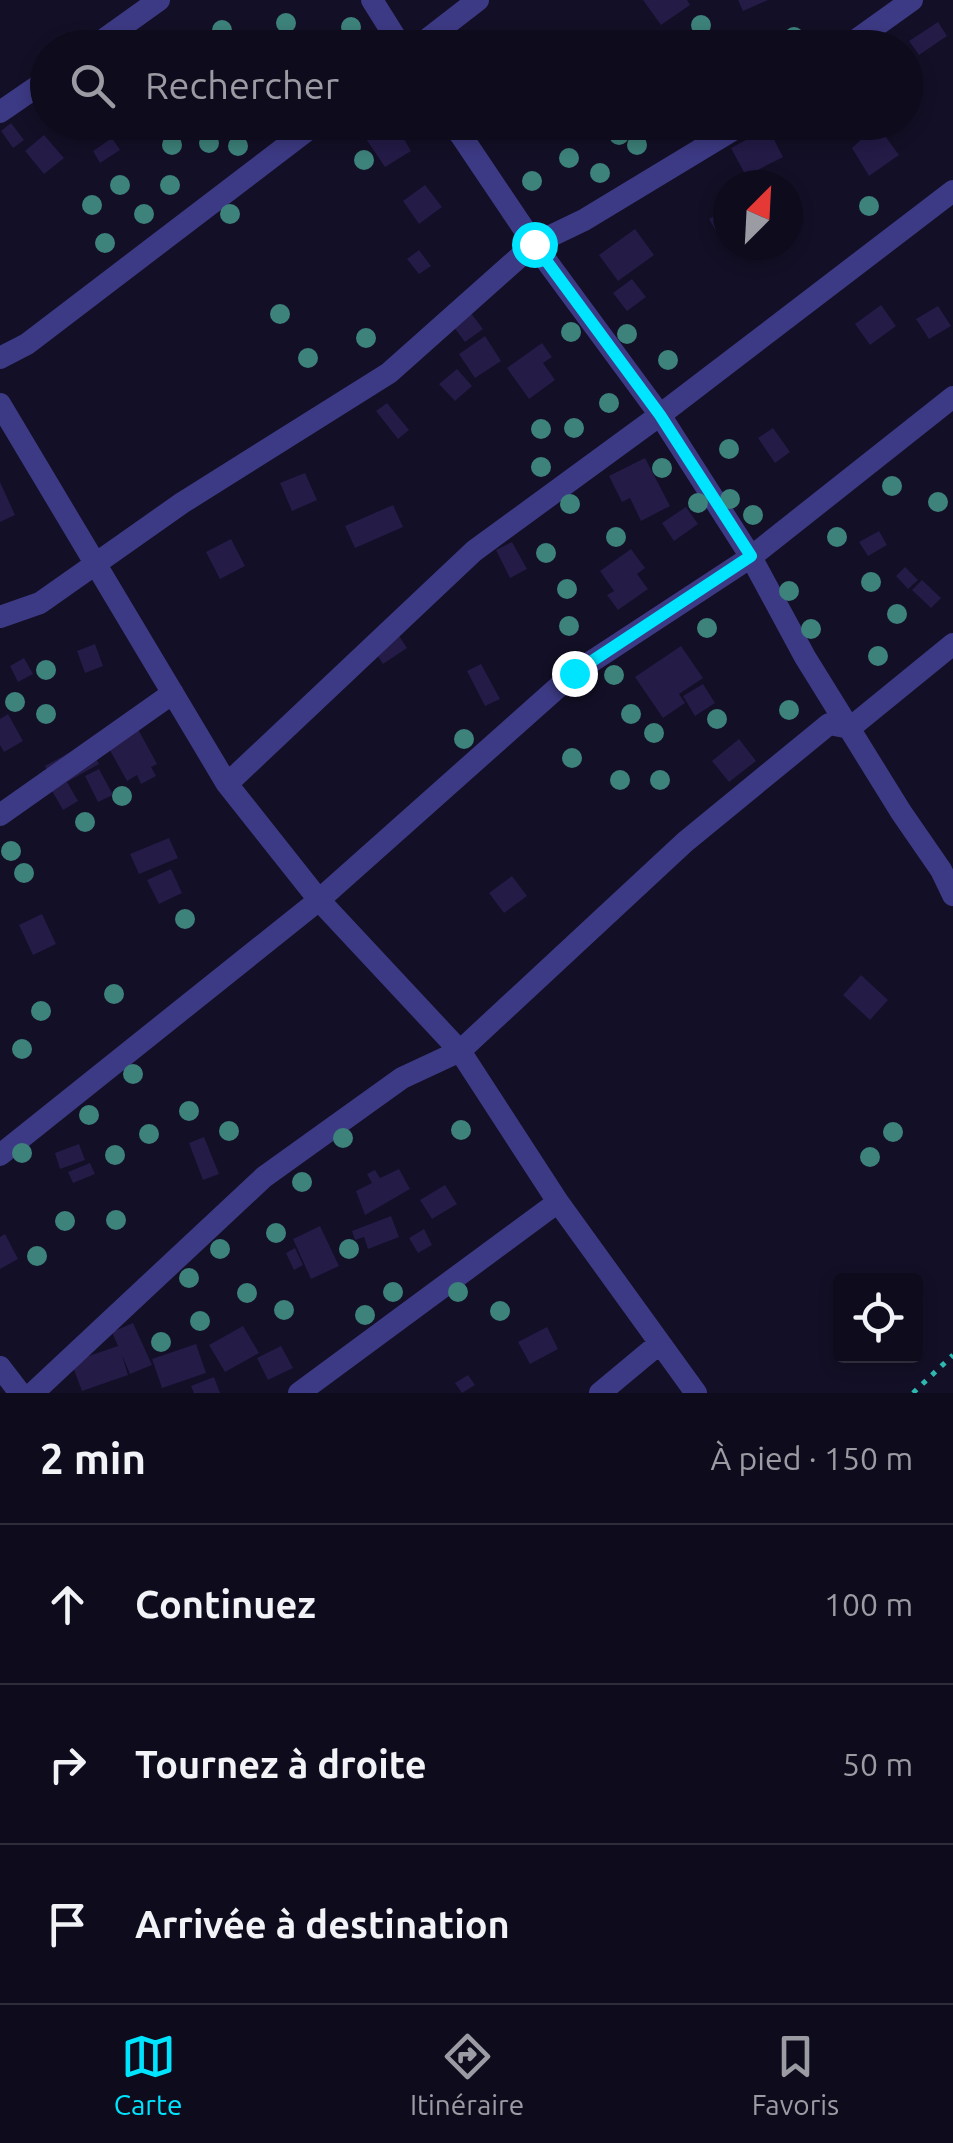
<!DOCTYPE html>
<html lang="fr">
<meta charset="utf-8">
<style>
:root{--surface:#0e0b1c;--page:#171425;--text:#f1f3f6;--muted:#9b9ba3;--line:#2e2b3b;--accent:#00e5ff}
body{margin:0;font-family:Ubuntu,sans-serif;background:var(--page);color:var(--text)}
.controls{position:absolute;right:30px;bottom:30px;display:grid;overflow:hidden;border-radius:10px;box-shadow:0 5px 15px #0003}
.controls button{width:90px;height:90px;display:grid;place-items:center;padding:0;border:0;border-bottom:2px solid var(--line);background:var(--surface);color:var(--text);font:50px sans-serif}
.compass{position:absolute;left:713px;top:170px;width:90px;height:90px;border-radius:50%;background:var(--surface);box-shadow:0 5px 15px #0003;rotate:24deg}
.stop{position:absolute;width:30px;height:30px;margin:-22px;border:8px solid #00e5ff;border-radius:50%;background:#fff}
.stop.end{background:#00e5ff;border-color:#fff;box-shadow:0 2px 10px #0008}
.list{margin:0;padding:0;list-style:none}
h2{display:flex;justify-content:space-between;align-items:center;height:130px;margin:0;padding:0 40px;font-size:42px}
h2 small{font-size:32px;font-weight:400;color:var(--muted)}
.list li{display:grid;grid-template-columns:65px 1fr auto;gap:30px;align-items:center;box-sizing:border-box;height:160px;padding:0 40px;border-top:2px solid var(--line)}
.list b{display:block;font-size:38px;white-space:nowrap}
.list em{font-size:32px;font-style:normal;color:var(--muted)}
.icon{flex:none;width:55px;height:55px;fill:none;stroke:currentColor;stroke-width:2;stroke-linecap:round;stroke-linejoin:round}
.map{position:relative;flex:none;width:953px;height:1393px;overflow:hidden}
.search{position:absolute;background:var(--surface);box-shadow:0 5px 15px #0003;left:30px;right:30px;top:30px;height:110px;display:flex;align-items:center;gap:25px;box-sizing:border-box;padding:0 35px;border-radius:55px;color:var(--muted);font-size:38px}
.sheet{height:610px;background:var(--surface)}
nav{display:flex;justify-content:space-around;align-items:center;box-sizing:border-box;height:140px;border-top:2px solid var(--line);background:var(--surface);font-size:28px;color:var(--muted)}
nav a{display:grid;justify-items:center;gap:5px}
nav .on{color:var(--accent)}
.map>svg:first-child{display:block}
.building{fill:#241b47}
.lines{fill:none;stroke-linecap:round;stroke-linejoin:round}
.path{stroke:#2fb8b0;stroke-width:5;stroke-dasharray:5 8;stroke-linecap:butt}
.street{stroke:#3d3a85;stroke-width:22}
.tree{fill:#3d827b}
.route{stroke:#00e5ff;stroke-width:12}
</style>
<div class="map">
<svg width="953" height="1393" viewBox="0 0 953 1393">
<rect width="100%" height="100%" fill="#130f26"/>
<path class="building" d="M643,0H687L690,5L661,25Z
M738,0H768L743,11Z
M938,22L947,36L919,55L909,41Z
M142,122H178L180,126L150,140Z
M342,122H367L371,130L352,140Z
M386,122H394L411,151L385,167L364,136Z
M11,123L24,140L13,148L1,131Z
M877,125L899,155L869,176L852,148Z
M768,128L783,157L746,176L731,148Z
M44,135L64,158L44,174L25,151Z
M112,138L120,150L100,163L93,151Z
M425,185L442,207L419,224L403,201Z
M723,210L728,218V233L720,238L709,219Z
M635,229L654,255L618,281L599,255Z
M419,250L431,266L419,274L407,259Z
M632,279L646,297L627,311L613,293Z
M881,305L896,326L870,345L855,324Z
M938,306L951,326L929,339L916,319Z
M471,313L483,329L465,342L453,326Z
M485,336L501,361L475,378L459,354Z
M542,343L552,357L543,363L555,380L529,399L507,368Z
M457,369L472,386L455,401L439,384Z
M387,403L409,430L398,439L376,411Z
M773,428L790,452L775,463L758,438Z
M645,458L670,506L641,521L630,498L622,502L609,476Z
M305,473L317,500L292,511L280,483Z
M0,482L15,515L0,522Z
M393,505L403,527L355,548L345,526Z
M686,507L698,524L674,541L662,523Z
M879,531L887,545L868,556L859,542Z
M231,539L245,566L220,579L206,552Z
M512,542L527,569L510,578L496,550Z
M631,549L645,568L637,574L648,589L618,610L607,595L614,591L600,571Z
M905,567L918,580L908,589L896,576Z
M922,580L941,598L931,608L912,590Z
M395,630L407,648L383,664L371,646Z
M95,644L103,666L85,673L77,651Z
M681,646L703,678L679,694L685,703L663,718L635,677Z
M24,658L33,674L18,682L10,666Z
M481,664L500,699L485,706L467,671Z
M703,684L715,703L695,716L683,696Z
M8,714L23,741L4,752L0,745V719Z
M133,720L157,764L151,767L156,776L141,784L137,775L127,781L107,745Z
M739,739L756,761L729,782L712,761Z
M87,743L99,764L67,782L78,801L63,810L52,791L57,788L45,766Z
M99,769L113,795L98,802L85,776Z
M169,838L178,858L139,874L130,854Z
M171,869L182,893L159,904L147,880Z
M512,876L527,896L504,913L489,893Z
M42,914L56,944L33,955L19,925Z
M861,975L888,1000L870,1020L843,995Z
M204,1137L219,1174L203,1180L189,1143Z
M79,1144L85,1160L60,1169L55,1153Z
M90,1163L95,1174L73,1183L68,1172Z
M399,1169L410,1189L365,1215L356,1191L372,1183L367,1174L375,1170L380,1178Z
M445,1185L457,1204L432,1219L420,1200Z
M391,1216L399,1237L368,1249L364,1237L355,1240L352,1231Z
M320,1226L339,1266L311,1279L293,1239Z
M424,1229L432,1245L418,1253L409,1238Z
M5,1234L18,1259L0,1269V1237Z
M295,1248L303,1265L294,1270L286,1253Z
M133,1323L152,1365L130,1374L122,1355L128,1375L82,1391L71,1362L118,1346L112,1332Z
M243,1326L259,1353L225,1372L209,1345Z
M547,1327L558,1349L530,1364L518,1342Z
M196,1344L206,1373L162,1388L152,1359Z
M281,1346L293,1368L268,1380L257,1358Z
M468,1375L475,1385L462,1393L455,1383Z
M214,1377L220,1393H194L191,1386Z"/>
<g class="lines">
<path class="path" d="M913,1393L953,1355"/>
<path class="street" d="M372,0L402,48
M92,48L159,0
M416,48L478,0
M845,48L912,0
M0,112L48,79
M452,122L534,244L660,415L751,557L805,657L901,812L941,870L953,895
M0,358L27,344L318,122
M0,404L227,784L319,900L460,1051L558,1202L696,1393
M0,617L40,603L182,503L389,373L534,244L584,220L746,122
M227,784L474,551L660,415L953,191
M0,815L173,693
M0,1155L319,900L574,673L751,557L953,397
M0,1367L20,1393
M33,1393L264,1177L402,1078L460,1051L685,842L829,724L850,728L953,644
M299,1393L558,1202
M600,1393L660,1343"/>
</g>
<g class="tree">
<circle cx="286" cy="23" r="10"/>
<circle cx="701" cy="25" r="10"/>
<circle cx="351" cy="27" r="10"/>
<circle cx="222" cy="30" r="10"/>
<circle cx="794" cy="37" r="10"/>
<circle cx="619" cy="135" r="10"/>
<circle cx="209" cy="143" r="10"/>
<circle cx="172" cy="145" r="10"/>
<circle cx="637" cy="145" r="10"/>
<circle cx="238" cy="146" r="10"/>
<circle cx="569" cy="158" r="10"/>
<circle cx="364" cy="160" r="10"/>
<circle cx="600" cy="173" r="10"/>
<circle cx="532" cy="181" r="10"/>
<circle cx="120" cy="185" r="10"/>
<circle cx="170" cy="185" r="10"/>
<circle cx="92" cy="205" r="10"/>
<circle cx="869" cy="206" r="10"/>
<circle cx="144" cy="214" r="10"/>
<circle cx="230" cy="214" r="10"/>
<circle cx="105" cy="243" r="10"/>
<circle cx="280" cy="314" r="10"/>
<circle cx="571" cy="332" r="10"/>
<circle cx="627" cy="334" r="10"/>
<circle cx="366" cy="338" r="10"/>
<circle cx="308" cy="358" r="10"/>
<circle cx="668" cy="360" r="10"/>
<circle cx="609" cy="403" r="10"/>
<circle cx="574" cy="428" r="10"/>
<circle cx="541" cy="429" r="10"/>
<circle cx="729" cy="449" r="10"/>
<circle cx="541" cy="467" r="10"/>
<circle cx="662" cy="468" r="10"/>
<circle cx="892" cy="486" r="10"/>
<circle cx="730" cy="499" r="10"/>
<circle cx="938" cy="502" r="10"/>
<circle cx="698" cy="503" r="10"/>
<circle cx="570" cy="504" r="10"/>
<circle cx="753" cy="515" r="10"/>
<circle cx="616" cy="537" r="10"/>
<circle cx="837" cy="537" r="10"/>
<circle cx="546" cy="553" r="10"/>
<circle cx="871" cy="582" r="10"/>
<circle cx="567" cy="589" r="10"/>
<circle cx="789" cy="591" r="10"/>
<circle cx="897" cy="614" r="10"/>
<circle cx="569" cy="626" r="10"/>
<circle cx="707" cy="628" r="10"/>
<circle cx="811" cy="629" r="10"/>
<circle cx="878" cy="656" r="10"/>
<circle cx="46" cy="670" r="10"/>
<circle cx="614" cy="675" r="10"/>
<circle cx="15" cy="702" r="10"/>
<circle cx="789" cy="710" r="10"/>
<circle cx="46" cy="714" r="10"/>
<circle cx="631" cy="714" r="10"/>
<circle cx="717" cy="719" r="10"/>
<circle cx="654" cy="733" r="10"/>
<circle cx="464" cy="739" r="10"/>
<circle cx="572" cy="758" r="10"/>
<circle cx="620" cy="780" r="10"/>
<circle cx="660" cy="780" r="10"/>
<circle cx="122" cy="796" r="10"/>
<circle cx="85" cy="822" r="10"/>
<circle cx="11" cy="851" r="10"/>
<circle cx="24" cy="873" r="10"/>
<circle cx="185" cy="919" r="10"/>
<circle cx="114" cy="994" r="10"/>
<circle cx="41" cy="1011" r="10"/>
<circle cx="22" cy="1049" r="10"/>
<circle cx="133" cy="1074" r="10"/>
<circle cx="189" cy="1111" r="10"/>
<circle cx="89" cy="1115" r="10"/>
<circle cx="461" cy="1130" r="10"/>
<circle cx="229" cy="1131" r="10"/>
<circle cx="893" cy="1132" r="10"/>
<circle cx="149" cy="1134" r="10"/>
<circle cx="343" cy="1138" r="10"/>
<circle cx="22" cy="1153" r="10"/>
<circle cx="115" cy="1155" r="10"/>
<circle cx="870" cy="1157" r="10"/>
<circle cx="302" cy="1182" r="10"/>
<circle cx="116" cy="1220" r="10"/>
<circle cx="65" cy="1221" r="10"/>
<circle cx="276" cy="1233" r="10"/>
<circle cx="220" cy="1249" r="10"/>
<circle cx="349" cy="1249" r="10"/>
<circle cx="37" cy="1256" r="10"/>
<circle cx="189" cy="1278" r="10"/>
<circle cx="393" cy="1292" r="10"/>
<circle cx="458" cy="1292" r="10"/>
<circle cx="247" cy="1293" r="10"/>
<circle cx="284" cy="1310" r="10"/>
<circle cx="500" cy="1311" r="10"/>
<circle cx="365" cy="1315" r="10"/>
<circle cx="200" cy="1321" r="10"/>
<circle cx="161" cy="1342" r="10"/>
</g>
<g class="lines">
<path class="route" d="M534,244L660,415L751,556L574,673"/>
</g>
</svg>
<div class="controls">
<button><svg class="icon" aria-label="locate" viewBox="0 0 24 24"><circle cx="12" cy="12" r="6"/><path d="M12 2v4M12 18v4M2 12h4M18 12h4"/></svg></button>
</div>
<svg class="compass" viewBox="-18 -18 36 36"><path d="M0-13l5 13h-10z" fill="#e53935"/><path d="M0 13l5-13h-10z" fill="#9b9ba3"/></svg>
<div class="stop" style="left:534px;top:244px"></div>
<div class="stop end" style="left:574px;top:673px"></div>
<div class="search"><svg class="icon" aria-label="search" viewBox="0 0 24 24"><circle cx="10" cy="10" r="6"/><path d="M15 15l6 6"/></svg>Rechercher</div>
</div>
<section class="sheet">
<h2>2 min<small>À pied · 150 m</small></h2>
<ul class="list">
<li><svg class="icon" aria-label="ahead" viewBox="0 0 24 24"><path d="M12 20V5M6 11l6-6 6 6"/></svg><div><b>Continuez</b></div><em>100 m</em></li>
<li><svg class="icon" aria-label="right" viewBox="0 0 24 24"><path d="M7 20v-9h11M14 6l5 5-5 5"/></svg><div><b>Tournez à droite</b></div><em>50 m</em></li>
<li><svg class="icon" aria-label="arrive" viewBox="0 0 24 24"><path d="M6 21V4h12l-3 4 3 4H6"/></svg><div><b>Arrivée à destination</b></div></li>
</ul>
</section>
<nav>
<a class="on"><svg class="icon" aria-label="map" viewBox="0 0 24 24"><path d="M3 6l6-2 6 2 6-2v14l-6 2-6-2-6 2zM9 4v14M15 6v14"/></svg>Carte</a>
<a><svg class="icon" aria-label="directions" viewBox="0 0 24 24"><path d="M12 3l9 9-9 9-9-9zM9 14v-3h6M13 9l2 2-2 2"/></svg>Itinéraire</a>
<a><svg class="icon" aria-label="saved" viewBox="0 0 24 24"><path d="M7 4h10v16l-5-4-5 4z"/></svg>Favoris</a>
</nav>
